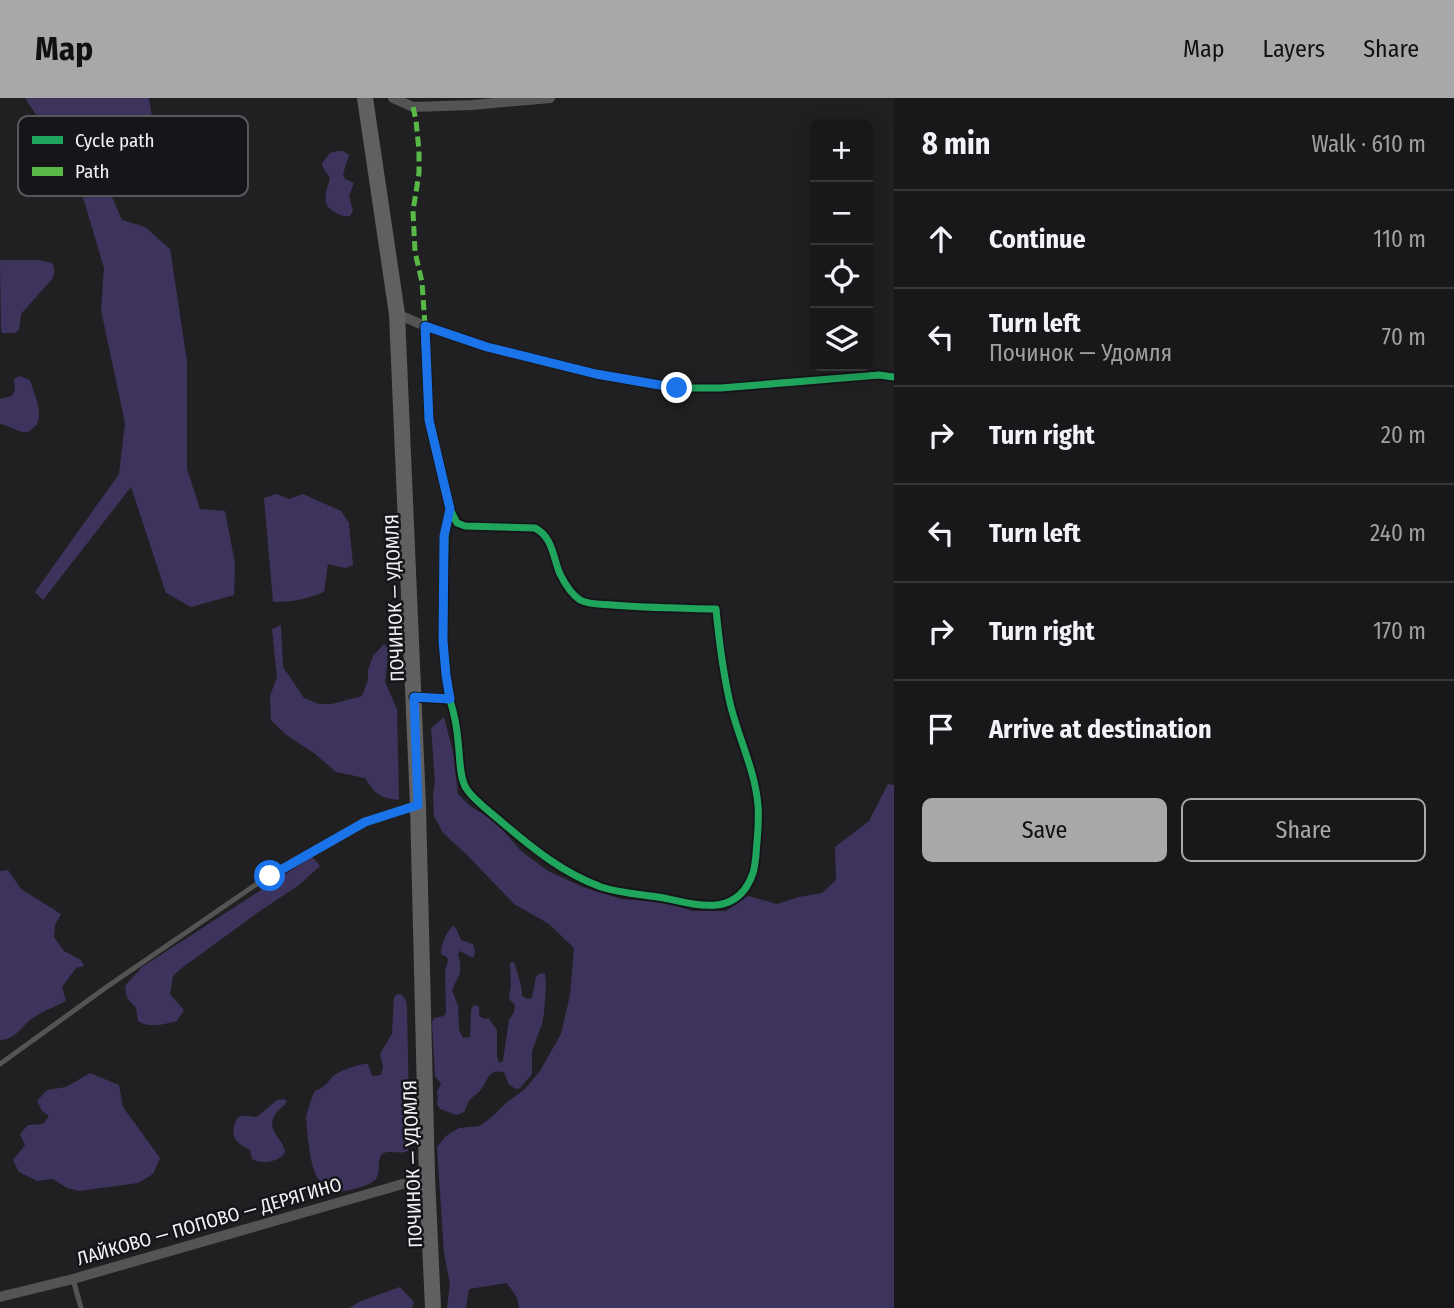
<!DOCTYPE html>
<meta charset="utf-8">
<style>
:root{--surface:#18181a;--page:#212123;--text:#f1f3f6;--muted:#9fa0a2;--line:#363739;--accent:#a8a7aa}
body{margin:0;font-family:"Fira Sans Condensed",sans-serif;background:var(--page);color:var(--text)}
.controls{position:absolute;right:21px;top:21px;display:grid;overflow:hidden;border-radius:10px;box-shadow:0 4px 18px #0003}
.controls button{width:63px;height:63px;display:grid;place-items:center;padding:0;border:0;border-bottom:2px solid var(--line);background:var(--surface);color:var(--text);font:35px sans-serif}
.stop{position:absolute;width:21px;height:21px;margin:-16px;border:5px solid #1a73e8;border-radius:50%;background:#fff}
.stop.end{background:#1a73e8;border-color:#fff;box-shadow:0 2px 7px #0008}
.list{margin:0;padding:0;list-style:none}
h2{display:flex;justify-content:space-between;align-items:center;height:91px;margin:0;padding:0 28px;font-size:30px}
h2 small{font-size:23px;font-weight:400;color:var(--muted)}
.list li{display:grid;grid-template-columns:46px 1fr auto;gap:21px;align-items:center;box-sizing:border-box;height:98px;padding:0 28px;border-top:2px solid var(--line)}
.list b{display:block;font-size:26px;white-space:nowrap}
.list p{margin:0;font-size:23px;white-space:nowrap;color:var(--muted)}
.list em{font-size:23px;font-style:normal;color:var(--muted)}
.actions{display:flex;gap:14px;padding:21px 28px}
.actions a{flex:1;padding:16px 0;border:2px solid var(--accent);border-radius:10px;text-align:center;font-size:24px;color:var(--accent)}
.actions .main{background:var(--accent);color:#111}
.icon{flex:none;width:38px;height:38px;fill:none;stroke:currentColor;stroke-width:2;stroke-linecap:round;stroke-linejoin:round}
.map{position:relative;flex:none;width:894px;height:1210px;overflow:hidden}
header{display:flex;align-items:center;gap:42px;box-sizing:border-box;height:98px;padding:0 35px;background:var(--accent);color:#111}
header strong{font-size:33px}
nav{display:flex;gap:38px;margin-inline-start:auto;font-size:24px}
main{display:flex}
aside{flex:1;background:var(--surface)}
.map>svg:first-child{display:block}
.green{fill:#3e335c}
.lines{fill:none;stroke-linecap:round;stroke-linejoin:round}
.lane{stroke:#545454;stroke-width:5}
.street{stroke:#545454;stroke-width:10}
.secondary{stroke:#606060;stroke-width:16}
.quiet{stroke:#58b947;stroke-width:5;stroke-dasharray:10 5;stroke-linecap:butt}
.cycleway-casing{stroke:#161519;stroke-width:11}
.cycleway{stroke:#20a55d;stroke-width:7}
.route{stroke:#1a73e8;stroke-width:9}
.labels{text-anchor:middle;stroke-width:5;stroke-linejoin:round;paint-order:stroke}
.street-label{font-size:19px;fill:#f1f0f3;stroke:#161519}
.key{fill:#161519;stroke:#58575a;stroke-width:2}
.key-label{font-size:19px;fill:#f1f0f3}
</style>
<header>
<strong>Map</strong>
<nav><a>Map</a><a>Layers</a><a>Share</a></nav>
</header>
<main>
<div class="map">
<svg width="894" height="1210" viewBox="0 0 894 1210">
<rect width="100%" height="100%" fill="#202022"/>
<path class="green" d="M25,0H149L154,32L112,99L122,122L145,129L170,151L187,263V371L200,411L225,413L235,465L234,497L191,509L166,495L131,389L43,502L35,494L119,376L125,325L101,212L104,170L77,79Z
M338,53H343L349,57L343,76L345,81L354,85L349,98L353,113L350,118C343,119 339,117 333,113C320,105 327,92 330,80L323,70L322,65L330,55Z
M0,162H39L52,165C55,171 55,175 52,181L21,216L19,231L16,235H2L1,231Z
M20,278L30,282C34,296 47,321 32,331C29,334 26,335 22,334C14,332 8,327 0,326V301L12,298L15,293L14,281Z
M276,396L289,401L303,396L341,413L349,425L353,467L345,470L328,466L324,494C307,501 292,504 273,504L264,400Z
M281,527L283,569L304,600L319,606H332L362,598L368,582V572L373,558L384,546L389,551L385,584L397,611L399,702C380,700 375,696 365,680L336,674L314,655L285,636L271,622L270,598L277,579L272,531Z
M444,619L454,658L458,696L470,708L496,724L521,753L548,773L583,789L621,801L665,804L693,813H726L748,798L777,806L799,799L822,795L836,782L835,749L869,723L888,686L894,687V1210H519L517,1200L507,1185L469,1191L466,1210H447L450,1186L444,1155L437,1049L446,1038L459,1030L480,1028L493,1018L506,1005L525,991L540,973L561,936L570,897L574,850L549,826L514,806L466,756L443,735L434,718L433,697L435,684L431,630Z
M312,759L320,768L299,787L260,813L183,869L173,878L170,896L184,912L177,923C165,926 149,931 138,923L136,910L127,900L125,888L142,869Z
M8,772L21,791L61,816L55,827L54,839L64,853L81,862L84,868L76,870L62,889L66,903C56,908 46,912 36,918C23,925 17,942 0,942V773Z
M453,828L456,830L461,842L473,846L475,853L474,859H471L460,853L458,856L460,865V875L452,892L458,908L459,932L463,940L470,939L471,912L473,908L475,907L479,909V917L482,920L489,921L497,932V959L499,965L503,963L509,922L514,914L515,907L509,901L511,886L510,865L514,864C517,875 522,886 522,898L527,901L532,900L536,879L539,876L545,875L546,886L544,915L542,926L532,953V976L520,990L516,991L509,987L504,974C488,971 489,980 482,990C479,995 473,998 469,1003C467,1006 466,1010 464,1014L457,1017L440,1011L437,1006L438,999L437,994L441,986L435,978L432,924L434,920L444,918L446,915L445,873L448,862L447,859L441,856C440,849 448,831 453,828Z
M401,896L406,902L407,912L409,1003L408,1053C399,1057 388,1051 382,1056C376,1063 382,1075 375,1082C370,1087 356,1091 349,1092C309,1104 309,1046 306,1020C307,1015 312,997 315,993C318,991 322,990 325,987C328,985 329,982 332,979C338,973 360,965 368,966L372,978L381,977L383,969L380,956L392,936L394,899L396,897Z
M90,975L119,987L123,1009L160,1060L153,1076L138,1085L79,1093L67,1090L53,1081L37,1083L19,1074L13,1062L25,1047L20,1036L28,1027L43,1026L49,1018L42,1013L37,1003L47,992L66,989Z
M284,1001L287,1003C284,1009 278,1011 275,1017C265,1033 285,1042 285,1055C277,1064 263,1067 252,1061L250,1052C241,1046 231,1043 234,1030C234,1028 236,1020 239,1019C242,1016 253,1019 257,1019L277,1002Z
M400,1189L414,1204L412,1210H349L361,1203Z"/>
<g class="lines">
<path class="lane" d="M0,966L108,888L270,777L365,724L415,708
M73,1181L81,1210"/>
<path class="street" d="M393,0L413,9L472,7L550,0
M397,216L425,228
M414,599L450,602L446,577L443,543L445,438L450,411L429,322L425,228L487,249L596,276L677,290H721L879,277L894,279
M450,602C454,615 457,629 458,643C460,656 459,679 466,690C473,702 493,716 504,726C535,752 563,775 601,789C622,796 643,796 664,800C700,808 738,819 753,775C756,765 756,754 757,744C758,732 759,719 758,707C755,672 738,639 730,605C723,574 719,543 716,511C681,510 647,510 612,507C602,506 589,507 580,502C571,496 565,486 560,476C553,460 553,439 535,430L465,428L457,425L450,411
M0,1199L73,1181L427,1079"/>
<path class="secondary" d="M365,0L397,216L418,707L427,1079L433,1210"/>
<path class="quiet" d="M413,9L416,22L419,53V75L413,113L415,154L422,184L425,228"/>
<defs>
<path id="cycleway" d="M414,599L450,602L446,577L443,543L445,438L450,411L429,322L425,228L487,249L596,276L677,290H721L879,277L894,279
M450,602C454,615 457,629 458,643C460,656 459,679 466,690C473,702 493,716 504,726C535,752 563,775 601,789C622,796 643,796 664,800C700,808 738,819 753,775C756,765 756,754 757,744C758,732 759,719 758,707C755,672 738,639 730,605C723,574 719,543 716,511C681,510 647,510 612,507C602,506 589,507 580,502C571,496 565,486 560,476C553,460 553,439 535,430L465,428L457,425L450,411"/>
</defs>
<use href="#cycleway" class="cycleway-casing"/>
<use href="#cycleway" class="cycleway"/>
</g>
<g class="lines">
<path class="route" d="M270,778L365,724L418,707L414,599L450,601L446,577L443,543L444,438L450,411L429,322L425,228L487,249L596,276L677,290"/>
</g>
<g class="labels">
<g class="street-label">
<text transform="translate(394 500) rotate(-92)" y="7">ПОЧИНОК — УДОМЛЯ</text>
<text transform="translate(412 1066) rotate(-92)" y="7">ПОЧИНОК — УДОМЛЯ</text>
<text transform="translate(209 1123) rotate(-16)" y="7">ЛАЙКОВО — ПОПОВО — ДЕРЯГИНО</text>
</g>
</g>
<rect x="18" y="18" width="230" height="80" rx="10" class="key"/>
<rect x="32" y="38" width="31" height="8" fill="#20a55d"/>
<rect x="32" y="69" width="31" height="9" fill="#58b947"/>
<g class="key-label">
<text x="75" y="49">Cycle path</text>
<text x="75" y="80">Path</text>
</g>
</svg>
<div class="controls">
<button>+</button>
<button>−</button>
<button><svg class="icon" aria-label="locate" viewBox="0 0 24 24"><circle cx="12" cy="12" r="6"/><path d="M12 2v4M12 18v4M2 12h4M18 12h4"/></svg></button>
<button><svg class="icon" aria-label="layers" viewBox="0 0 24 24"><path d="M12 4l9 5-9 5-9-5zM3 14l9 5 9-5"/></svg></button>
</div>
<div class="stop" style="left:270px;top:778px"></div>
<div class="stop end" style="left:677px;top:290px"></div>
</div>
<aside>
<h2>8 min<small>Walk · 610 m</small></h2>
<ul class="list">
<li><svg class="icon" aria-label="ahead" viewBox="0 0 24 24"><path d="M12 20V5M6 11l6-6 6 6"/></svg><div><b>Continue</b></div><em>110 m</em></li>
<li><svg class="icon" aria-label="left" viewBox="0 0 24 24"><path d="M17 20v-9H6M10 6l-5 5 5 5"/></svg><div><b>Turn left</b><p>Починок — Удомля</p></div><em>70 m</em></li>
<li><svg class="icon" aria-label="right" viewBox="0 0 24 24"><path d="M7 20v-9h11M14 6l5 5-5 5"/></svg><div><b>Turn right</b></div><em>20 m</em></li>
<li><svg class="icon" aria-label="left" viewBox="0 0 24 24"><path d="M17 20v-9H6M10 6l-5 5 5 5"/></svg><div><b>Turn left</b></div><em>240 m</em></li>
<li><svg class="icon" aria-label="right" viewBox="0 0 24 24"><path d="M7 20v-9h11M14 6l5 5-5 5"/></svg><div><b>Turn right</b></div><em>170 m</em></li>
<li><svg class="icon" aria-label="arrive" viewBox="0 0 24 24"><path d="M6 21V4h12l-3 4 3 4H6"/></svg><div><b>Arrive at destination</b></div></li>
</ul>
<div class="actions"><a class="main">Save</a><a>Share</a></div>
</aside>
</main>
